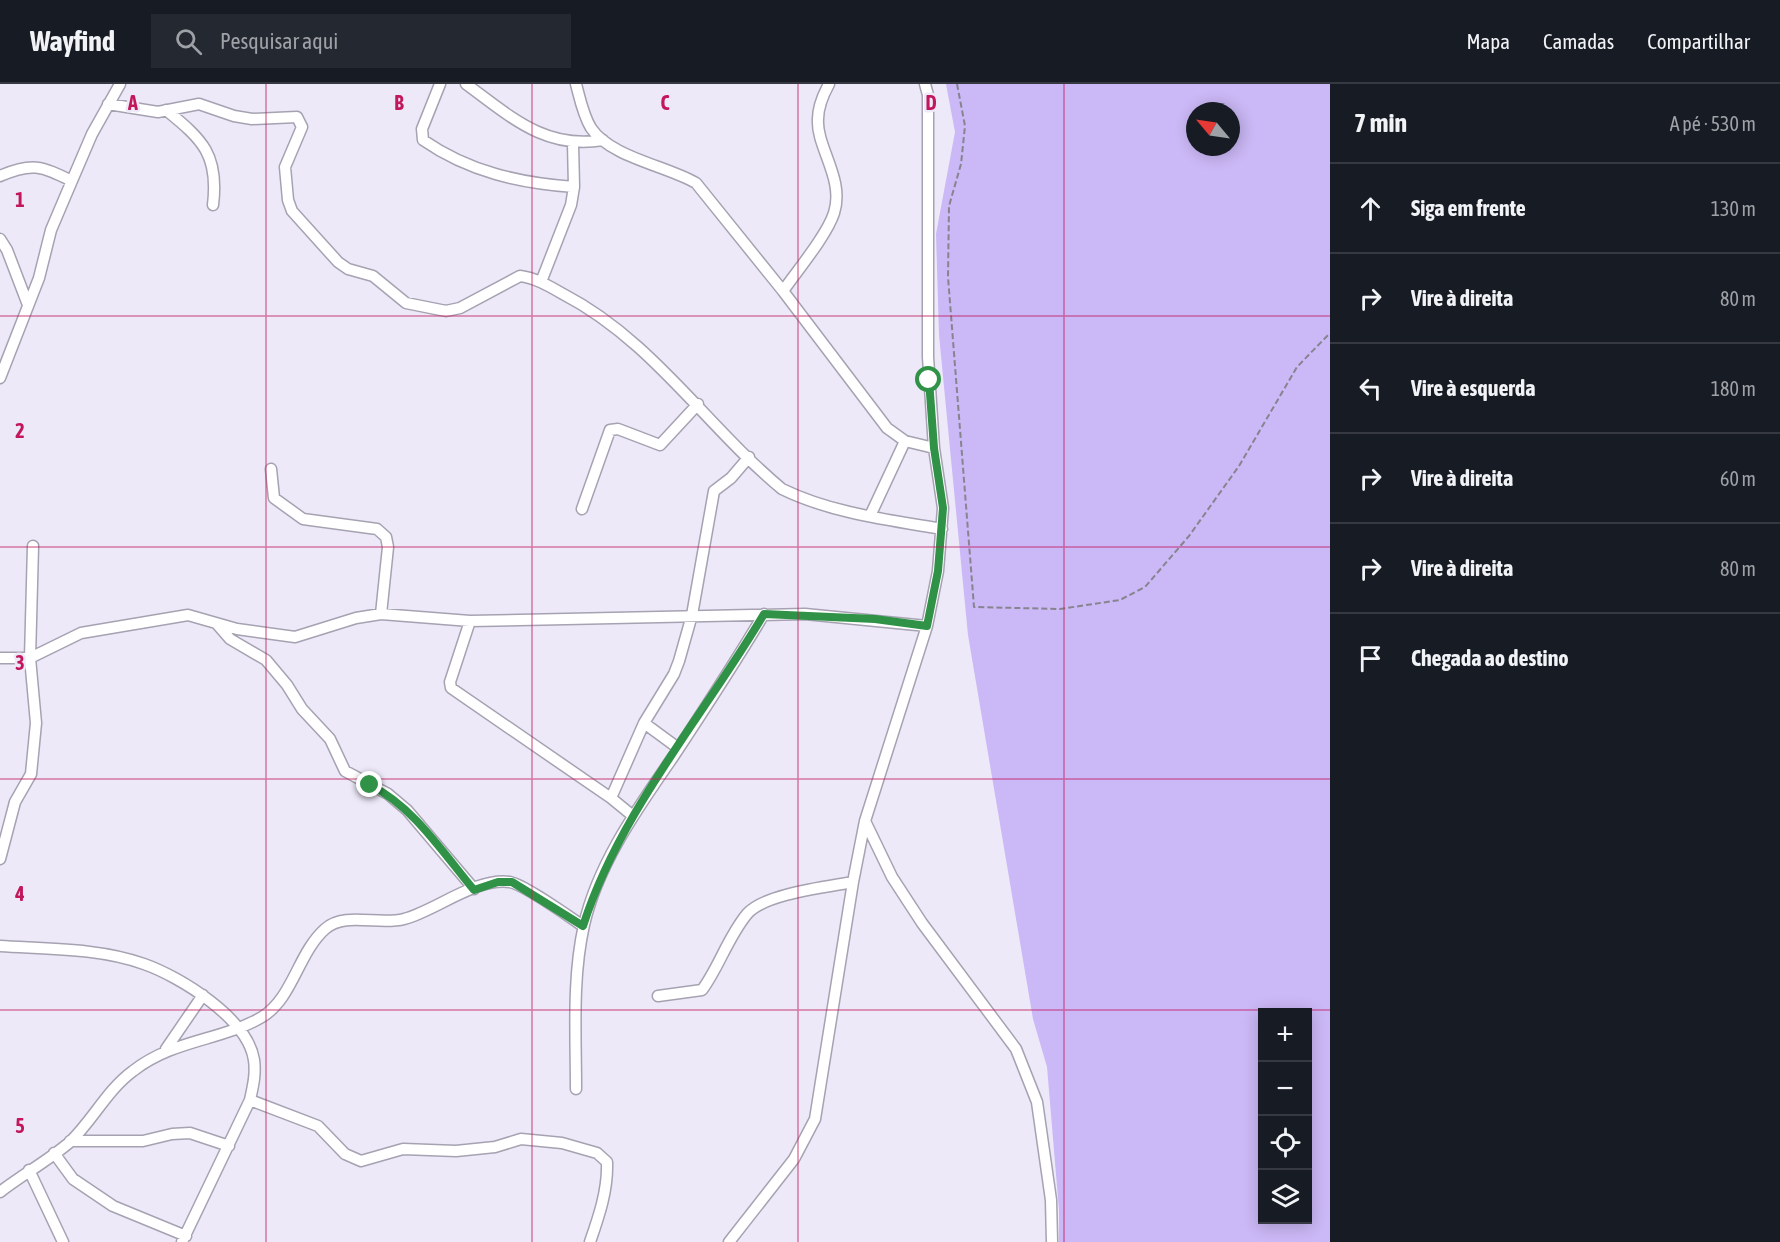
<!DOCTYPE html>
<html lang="pt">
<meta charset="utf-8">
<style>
:root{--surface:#171b24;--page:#242831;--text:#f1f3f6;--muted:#9ea1a6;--line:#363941}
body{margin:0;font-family:"Asap Condensed",sans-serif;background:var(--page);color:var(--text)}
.controls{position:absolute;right:18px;bottom:18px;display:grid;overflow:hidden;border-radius:0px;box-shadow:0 3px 15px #0003}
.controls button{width:54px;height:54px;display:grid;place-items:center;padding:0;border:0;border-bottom:2px solid var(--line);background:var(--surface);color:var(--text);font:30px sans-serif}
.compass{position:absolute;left:1186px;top:18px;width:54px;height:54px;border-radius:50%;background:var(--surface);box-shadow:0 3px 15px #0003;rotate:299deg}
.stop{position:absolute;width:18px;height:18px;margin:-14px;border:4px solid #2f9247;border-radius:50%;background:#fff}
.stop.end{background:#2f9247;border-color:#fff;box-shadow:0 2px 6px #0008}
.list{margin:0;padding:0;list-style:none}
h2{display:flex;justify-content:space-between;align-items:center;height:78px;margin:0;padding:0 24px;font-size:26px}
h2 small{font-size:20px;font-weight:400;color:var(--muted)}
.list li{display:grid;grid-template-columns:39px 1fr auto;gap:18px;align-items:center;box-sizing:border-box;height:90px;padding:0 24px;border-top:2px solid var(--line)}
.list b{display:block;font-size:22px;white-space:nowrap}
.list em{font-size:20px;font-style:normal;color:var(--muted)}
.icon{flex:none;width:33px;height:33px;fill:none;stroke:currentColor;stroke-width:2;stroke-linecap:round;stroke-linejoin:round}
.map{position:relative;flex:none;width:1330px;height:1158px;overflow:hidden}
header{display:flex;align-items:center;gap:36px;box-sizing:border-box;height:84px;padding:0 30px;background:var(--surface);border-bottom:2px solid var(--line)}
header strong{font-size:28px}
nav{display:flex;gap:33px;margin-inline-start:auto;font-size:21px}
.search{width:420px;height:54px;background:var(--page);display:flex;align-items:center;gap:15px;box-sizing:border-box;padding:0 21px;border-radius:0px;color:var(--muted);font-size:22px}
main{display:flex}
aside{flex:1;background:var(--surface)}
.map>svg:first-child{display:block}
.green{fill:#cbb8f6;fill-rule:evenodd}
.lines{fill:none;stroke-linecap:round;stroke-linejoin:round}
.street-casing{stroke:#a6a2b1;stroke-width:13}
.path{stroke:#87848f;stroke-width:2;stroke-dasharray:6 3;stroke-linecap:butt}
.street{stroke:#fff;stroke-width:10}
.route{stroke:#2f9247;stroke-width:8}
.grid{fill:none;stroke:#c2185b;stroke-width:1.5;stroke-opacity:0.55}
.grid-label{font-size:20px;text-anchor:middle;font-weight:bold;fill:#c2185b;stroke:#ede9f9;stroke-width:5;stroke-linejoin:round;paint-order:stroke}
</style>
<header>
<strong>Wayfind</strong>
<div class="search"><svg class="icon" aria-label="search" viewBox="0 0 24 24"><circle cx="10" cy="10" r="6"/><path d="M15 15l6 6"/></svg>Pesquisar aqui</div>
<nav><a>Mapa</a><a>Camadas</a><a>Compartilhar</a></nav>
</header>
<main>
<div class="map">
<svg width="1330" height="1158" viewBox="0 0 1330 1158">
<rect width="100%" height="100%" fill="#ede9f9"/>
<path class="green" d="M946,0H1330V1158H1059V1126L1047,983L1033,935L968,551L939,251L936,150L955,48ZM1195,27H1231V63H1195ZM1262,928H1308V1136H1262Z"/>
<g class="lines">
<defs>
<path id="street" d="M440,0L422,45L423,56C469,88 520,99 574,103
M466,0C510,32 545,66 603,56
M576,0C580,15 583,31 591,44C610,73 667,82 696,99L783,207L887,344L905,357L934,364
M108,20L158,28L199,20L234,32L252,35L297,33L302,43L285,83L288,116L292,127L338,178L348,185L373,192L406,219L446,227L460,224L520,192C536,194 549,202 563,210C652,256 706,342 782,405C831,429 889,436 942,445
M166,26C203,56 219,71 213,121
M0,92C32,78 41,82 72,97
M0,155L7,166L28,221
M541,198L571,121L574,103L573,59
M783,207C797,187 827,151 834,129C845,95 816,63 818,35C818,22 823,11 829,0
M0,294L39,194L51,146L65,113L92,50L120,0
M271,385L274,414L303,435L377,445L386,453L388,463L381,530
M582,425L610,346L618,345L660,361L698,320
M870,432L905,357
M470,537L450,598L451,604L611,714
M217,540L230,555L266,576L287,601L302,625L330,655L345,687L388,710L407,726L474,805
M0,574H30L81,549L188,531L237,545L295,553L356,534L381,530L470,537L805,530L927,542
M644,639L678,664
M633,732L611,714L644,639L674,590L679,577L692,531L714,407L731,394L749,373
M865,737L892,793L922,839L1016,965L1037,1018L1051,1116L1052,1158
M0,775L15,718L31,690L36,639L30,574L33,462
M0,862C47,865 100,864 144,880C181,893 248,935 254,976C256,990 253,1002 250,1016L182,1158
M658,912L702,906C719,883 728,853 747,830C764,810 826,803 853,798
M166,965L203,911
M576,1005C576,951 572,894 584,841C598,779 638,724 673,673C704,626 735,579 764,530
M250,1016L318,1042L345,1070L361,1077L403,1065L456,1067L495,1063L521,1055L562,1059L597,1069L607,1078C608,1106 599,1132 590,1158
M70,1057H143L172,1050L190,1049L229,1062
M54,1069L73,1095L113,1122L186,1152
M29,1086L63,1158
M0,1108C22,1091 49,1076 70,1058C93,1036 107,1006 133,987C174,955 221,957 262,933C293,914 298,869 325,845C345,827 379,842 404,835C435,827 476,793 510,798C525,801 568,832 583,842
M729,1158L794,1075L815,1035L853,798L865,737L927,542L938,487L943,424L934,364L928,273V11L925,0"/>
</defs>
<use href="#street" class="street-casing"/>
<path class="path" d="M957,0L965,42L961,80L949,122L948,193L974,523L1060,525L1120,516L1145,503L1189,452L1239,382L1297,283L1330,249"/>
<use href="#street" class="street"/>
</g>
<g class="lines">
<path class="route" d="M370,701C414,723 443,769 474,806L498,798H512L583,842C620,727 703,633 764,530L875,535L927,542L938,487L943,424L934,364L929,296"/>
</g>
<path class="grid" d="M266,0V1158M532,0V1158M798,0V1158M1064,0V1158M0,232H1330M0,463H1330M0,695H1330M0,926H1330"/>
<g class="grid-label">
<text x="133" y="26">A</text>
<text x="399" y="26">B</text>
<text x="665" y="26">C</text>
<text x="931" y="26">D</text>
<text x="20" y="123">1</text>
<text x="20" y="354">2</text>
<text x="20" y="586">3</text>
<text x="20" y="817">4</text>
<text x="20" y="1049">5</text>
</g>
</svg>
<div class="controls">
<button>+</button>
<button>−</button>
<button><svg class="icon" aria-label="locate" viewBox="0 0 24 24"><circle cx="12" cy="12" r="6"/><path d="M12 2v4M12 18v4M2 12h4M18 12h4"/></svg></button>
<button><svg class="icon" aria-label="layers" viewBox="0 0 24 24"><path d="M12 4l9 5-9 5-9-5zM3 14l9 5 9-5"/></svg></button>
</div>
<svg class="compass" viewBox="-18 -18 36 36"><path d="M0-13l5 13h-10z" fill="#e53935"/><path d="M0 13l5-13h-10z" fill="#9ea1a6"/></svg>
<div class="stop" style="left:929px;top:296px"></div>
<div class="stop end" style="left:370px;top:701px"></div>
</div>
<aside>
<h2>7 min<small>A pé · 530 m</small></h2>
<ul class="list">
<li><svg class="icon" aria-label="ahead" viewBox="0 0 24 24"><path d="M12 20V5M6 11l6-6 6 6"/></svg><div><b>Siga em frente</b></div><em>130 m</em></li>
<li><svg class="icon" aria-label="right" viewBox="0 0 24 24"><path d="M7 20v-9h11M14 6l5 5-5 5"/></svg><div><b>Vire à direita</b></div><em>80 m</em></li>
<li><svg class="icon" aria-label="left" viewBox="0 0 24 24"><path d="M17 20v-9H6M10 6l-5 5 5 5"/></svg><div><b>Vire à esquerda</b></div><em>180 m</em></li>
<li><svg class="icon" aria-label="right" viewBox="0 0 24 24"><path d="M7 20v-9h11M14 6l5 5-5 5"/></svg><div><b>Vire à direita</b></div><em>60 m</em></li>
<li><svg class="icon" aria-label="right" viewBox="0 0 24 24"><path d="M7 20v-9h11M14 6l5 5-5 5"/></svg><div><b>Vire à direita</b></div><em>80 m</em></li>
<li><svg class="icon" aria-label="arrive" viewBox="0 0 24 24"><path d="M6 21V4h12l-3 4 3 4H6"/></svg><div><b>Chegada ao destino</b></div></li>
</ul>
</aside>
</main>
